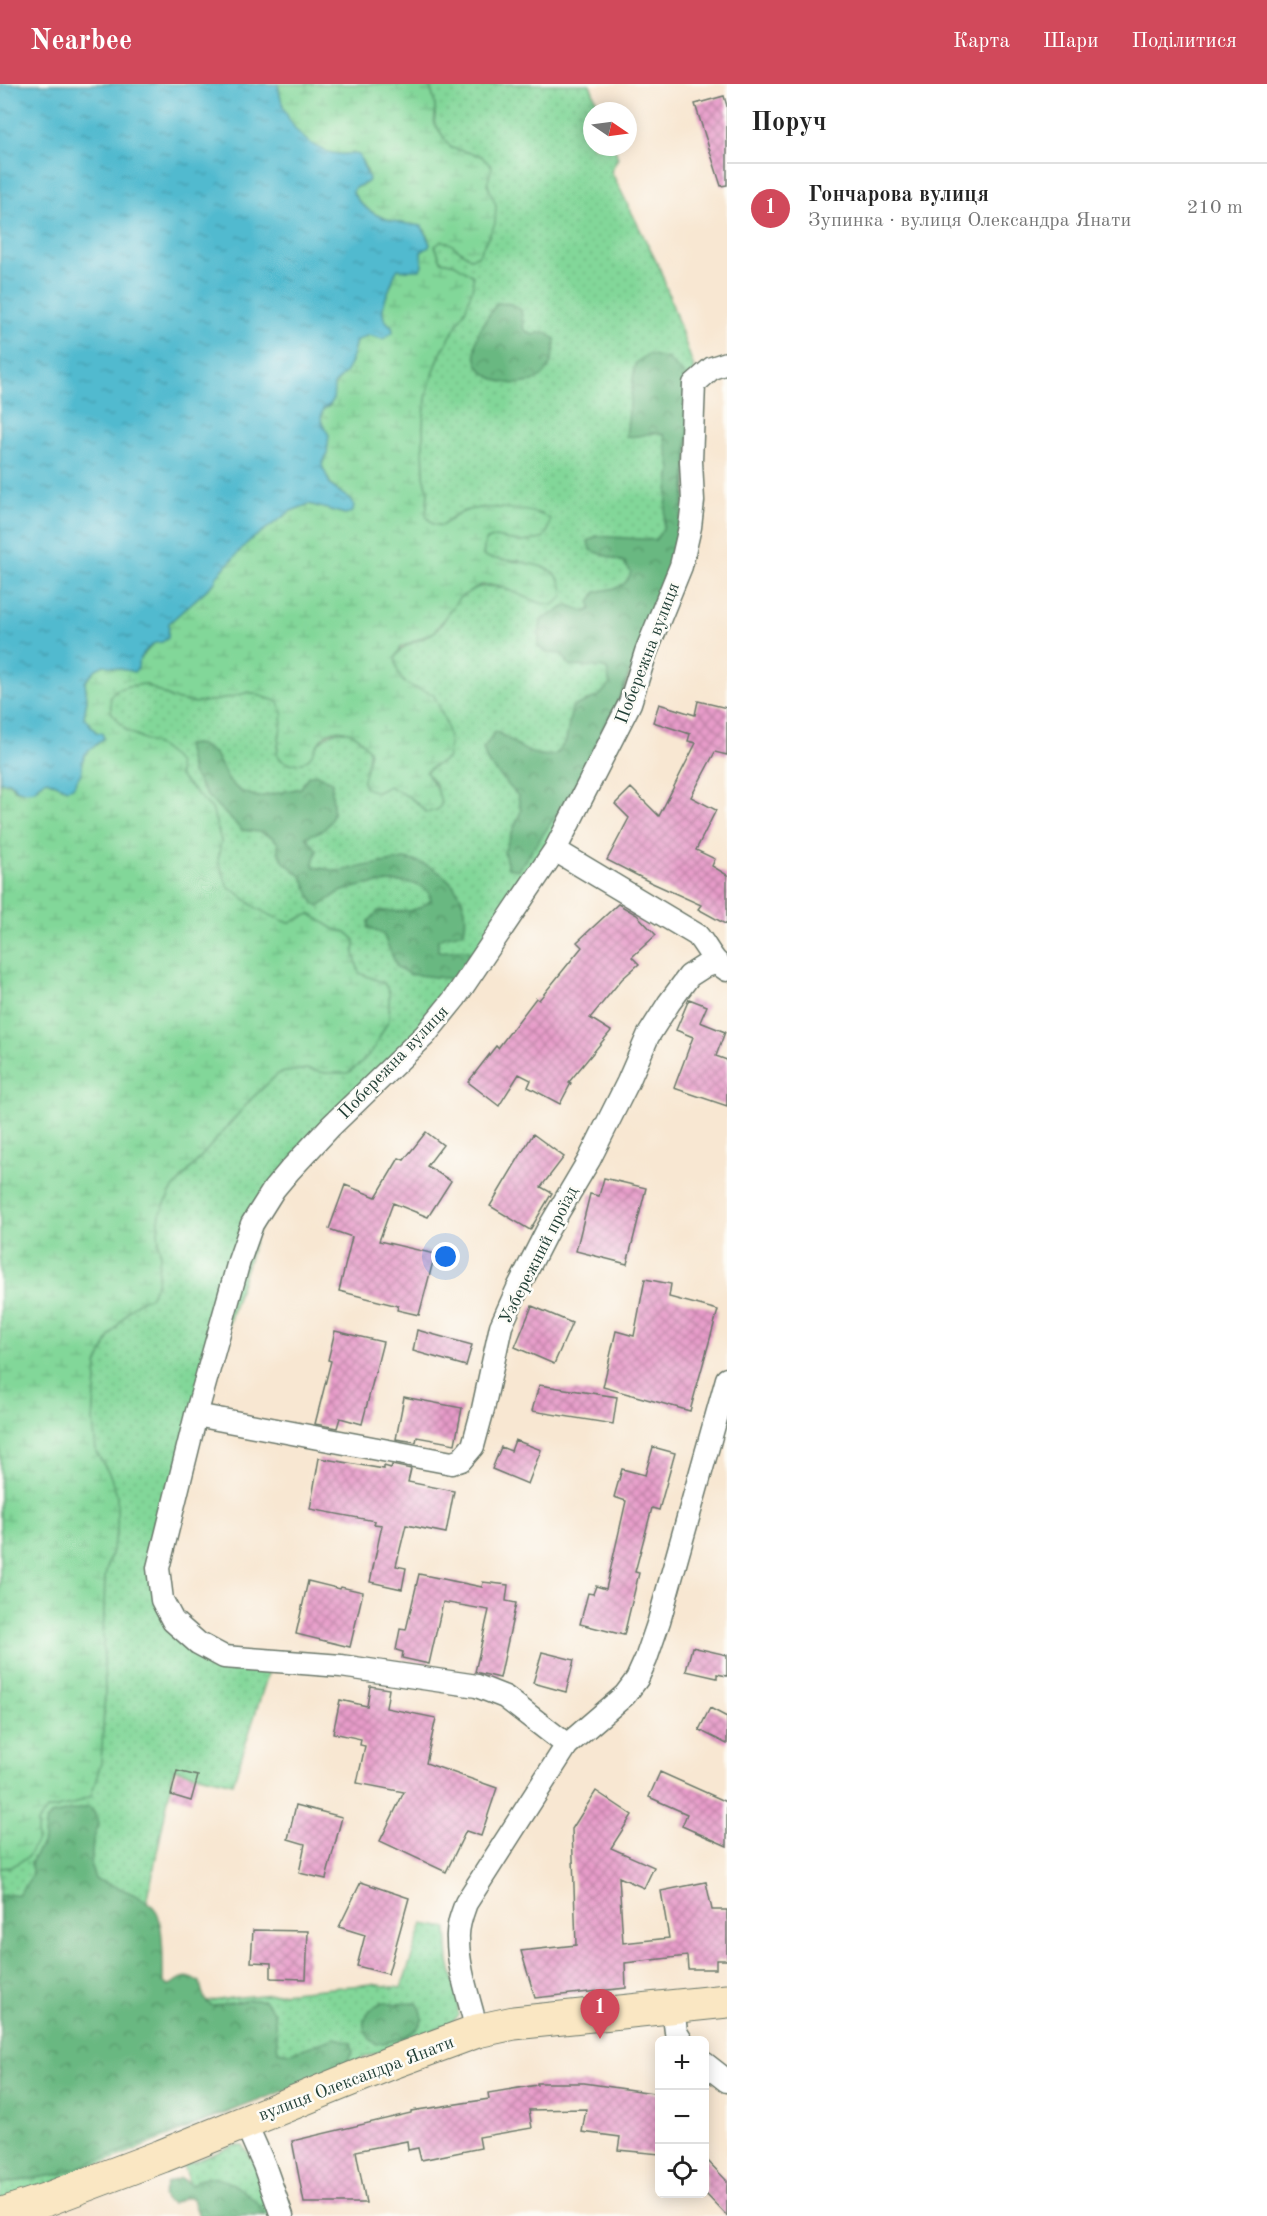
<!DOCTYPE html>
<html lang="uk">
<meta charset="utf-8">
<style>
:root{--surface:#fff;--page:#f6f6f6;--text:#222;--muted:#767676;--line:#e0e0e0;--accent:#d1495b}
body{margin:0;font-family:"Old Standard TT",serif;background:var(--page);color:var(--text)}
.controls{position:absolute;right:18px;bottom:18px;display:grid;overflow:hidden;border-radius:9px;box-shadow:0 3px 15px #0003}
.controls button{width:54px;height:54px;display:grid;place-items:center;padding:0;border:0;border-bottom:2px solid var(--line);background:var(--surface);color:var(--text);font:30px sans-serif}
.compass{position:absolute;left:583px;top:18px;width:54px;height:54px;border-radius:50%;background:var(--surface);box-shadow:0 3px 15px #0003;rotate:103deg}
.you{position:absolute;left:446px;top:1173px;width:21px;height:21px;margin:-15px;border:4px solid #fff;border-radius:50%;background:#1a73e8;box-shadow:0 0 0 9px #1a73e833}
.badge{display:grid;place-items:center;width:39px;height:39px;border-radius:50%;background:var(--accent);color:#fff;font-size:20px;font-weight:700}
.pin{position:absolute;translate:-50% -50px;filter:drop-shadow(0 2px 3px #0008)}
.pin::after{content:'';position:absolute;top:32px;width:21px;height:18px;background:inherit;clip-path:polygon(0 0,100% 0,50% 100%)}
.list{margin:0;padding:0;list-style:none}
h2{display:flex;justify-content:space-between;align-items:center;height:78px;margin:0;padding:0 24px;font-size:26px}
h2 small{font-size:20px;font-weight:400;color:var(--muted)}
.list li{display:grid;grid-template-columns:39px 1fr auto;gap:18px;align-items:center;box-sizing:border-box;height:90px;padding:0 24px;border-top:2px solid var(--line)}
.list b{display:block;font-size:22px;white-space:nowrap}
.list p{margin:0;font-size:20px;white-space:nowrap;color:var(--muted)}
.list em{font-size:20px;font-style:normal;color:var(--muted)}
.icon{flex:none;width:33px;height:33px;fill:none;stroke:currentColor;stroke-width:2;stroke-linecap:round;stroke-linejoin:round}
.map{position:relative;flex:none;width:727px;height:2132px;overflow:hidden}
header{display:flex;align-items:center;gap:36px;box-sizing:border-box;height:84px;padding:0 30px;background:var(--accent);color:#fff}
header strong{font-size:28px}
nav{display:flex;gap:33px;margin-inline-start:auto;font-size:21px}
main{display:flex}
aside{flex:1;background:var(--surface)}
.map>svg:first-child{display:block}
.grass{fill:url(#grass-dots);stroke:#508a66;stroke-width:1.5}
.forest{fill:url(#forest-crowns);stroke:#447a5a;stroke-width:1.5}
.wetland{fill:url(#wetland-marsh);stroke:#508a66;stroke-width:1.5}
.water{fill:url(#water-ripples);stroke:#387c82;stroke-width:1.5}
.building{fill:url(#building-cross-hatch)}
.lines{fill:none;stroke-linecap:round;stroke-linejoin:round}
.street-casing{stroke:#6b786b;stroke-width:25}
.secondary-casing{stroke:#6b786b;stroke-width:35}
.street{stroke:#fff;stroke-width:22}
.secondary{stroke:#fae7c3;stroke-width:33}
.labels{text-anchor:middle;stroke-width:5;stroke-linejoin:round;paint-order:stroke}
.street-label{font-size:18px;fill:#1f3d34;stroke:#fdfcf7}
</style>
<header>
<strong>Nearbee</strong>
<nav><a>Карта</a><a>Шари</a><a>Поділитися</a></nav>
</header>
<main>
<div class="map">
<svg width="727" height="2132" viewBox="0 0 727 2132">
<defs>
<pattern id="grass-dots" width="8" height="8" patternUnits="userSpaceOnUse" patternTransform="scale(1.5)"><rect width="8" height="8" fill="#82d799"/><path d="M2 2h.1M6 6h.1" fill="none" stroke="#70b984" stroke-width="1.8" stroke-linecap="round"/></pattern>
<pattern id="forest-crowns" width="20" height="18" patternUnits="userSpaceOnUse" patternTransform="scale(1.5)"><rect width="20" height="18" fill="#69b881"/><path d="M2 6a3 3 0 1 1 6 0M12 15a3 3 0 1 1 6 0" fill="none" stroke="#56976a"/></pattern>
<pattern id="wetland-marsh" width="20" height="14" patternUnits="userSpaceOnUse" patternTransform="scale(1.5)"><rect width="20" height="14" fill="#82d799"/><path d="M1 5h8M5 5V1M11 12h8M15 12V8" fill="none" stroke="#70b984"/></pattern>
<pattern id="water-ripples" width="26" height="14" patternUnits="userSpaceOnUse" patternTransform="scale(1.5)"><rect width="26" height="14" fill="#51bacf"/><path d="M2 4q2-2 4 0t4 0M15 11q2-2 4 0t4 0" fill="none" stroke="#4398a9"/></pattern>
<pattern id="building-cross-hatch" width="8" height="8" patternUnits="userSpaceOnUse" patternTransform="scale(1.5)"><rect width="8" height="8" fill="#e79bc9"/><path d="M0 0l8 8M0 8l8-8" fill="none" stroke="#bb80a4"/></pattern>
</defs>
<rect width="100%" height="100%" fill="#fdfcf7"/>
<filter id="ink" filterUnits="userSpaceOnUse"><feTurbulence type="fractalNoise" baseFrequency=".0167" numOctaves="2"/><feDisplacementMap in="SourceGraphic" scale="12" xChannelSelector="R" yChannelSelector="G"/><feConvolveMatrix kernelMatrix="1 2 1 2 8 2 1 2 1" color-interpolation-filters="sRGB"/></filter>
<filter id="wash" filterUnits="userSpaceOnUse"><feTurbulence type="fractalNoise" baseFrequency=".008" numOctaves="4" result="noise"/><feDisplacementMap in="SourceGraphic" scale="24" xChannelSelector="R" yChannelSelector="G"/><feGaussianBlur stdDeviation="1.35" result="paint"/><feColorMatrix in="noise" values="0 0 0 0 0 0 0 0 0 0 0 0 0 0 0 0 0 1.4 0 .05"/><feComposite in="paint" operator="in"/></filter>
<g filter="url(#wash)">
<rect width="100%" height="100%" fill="#f8e7d2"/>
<path class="grass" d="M429,0H590L600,27H592V63H614L618,74L611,87L660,185L694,284L684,445L602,666L534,784L422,949L273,1100L158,1460L165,1540L270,1584L233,1699L174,1685L141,1848L101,1935L231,1914L371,1900L401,1904L423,1840L447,1844L449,1877L458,1915V1932L451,1939L0,2120V1784L10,1783L37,1756V1739L47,1726L71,1721L101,1678L105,1607L103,1555L105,1492L117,1447L110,1391L96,1368L93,1336L97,1281L110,1252L129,1226L138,1218L150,1213L160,1172L158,1147L160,1129L172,1106L252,1014L279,989L306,985L326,989L372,967L389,935V908L384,899L359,889L354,870L355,856L346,848L334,845L310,830L289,839C276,834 263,829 252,821C244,814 238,808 228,803L217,776L221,757L212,725L179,692L178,680L139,652L127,648L111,628L110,612L116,606L128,602L145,600L171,614L192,619L219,616L249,608L279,618L283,630L277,670L309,674C326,644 349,635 370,668L363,696L377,708L389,702C404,708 415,716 426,728L437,702L426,688L438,680L420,605C400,601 398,592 395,574C405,557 418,559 433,549C445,541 448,525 458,515C483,490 514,507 540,519L519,476L494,477L483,472L485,457L496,453L523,458L542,430C519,426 478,419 457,430C451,433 447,438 442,442L433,440L426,432L428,407L424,392L423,363V338L427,308L439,273L466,224L455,180L441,177L435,161L442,157L448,158L470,174L478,172L484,160L490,108L481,72L451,64L434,39C437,24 434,14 429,0Z
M234,2062H243L258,2083L274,2132H201L183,2082Z"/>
<path class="forest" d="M497,219L511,220L521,226L524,246L533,251L544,247L555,255C555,266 552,282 544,290C527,308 481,300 476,275C471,254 486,235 497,219Z
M648,270L668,275L683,290L690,307L685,406L674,475L652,537L614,626C600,642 597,662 587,680C569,713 548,744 526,775L518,786L508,784L504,768L521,727L518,712L487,677L483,665L495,647C518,659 527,675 555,671L566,657L572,623L599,612L610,600L607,585C595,580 583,584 570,582L562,570L548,569L538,563L541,536L568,521L586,528L591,525L590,518L596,508C612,504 626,506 631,488L623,478L590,466L588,457L596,452L655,456L663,445L671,385L664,351C648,345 643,355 626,352L635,280Z
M195,660L201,661L215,670L229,697L240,707L258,713L301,704L308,692L315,690L332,698C330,715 340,731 324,745C319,749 311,750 306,753L317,766L313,779L314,783L338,787L404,775C440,780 473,809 464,847C456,853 446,849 438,856V867C448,869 457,864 468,866L471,875L466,885L453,895L409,890L397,883L383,850L368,844L369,837L378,827C400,827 413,831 431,816C427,786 362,801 343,807C334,810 328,818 319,822L314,820L302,793L284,778L278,767V759L272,753L259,748L242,746L207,712L192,689L186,661Z
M89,1723L95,1730L99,1740L93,1757L91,1783L95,1795C111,1801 149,1813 157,1828C164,1842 163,1881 163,1898L168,1902C184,1894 183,1889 200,1898C202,1907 203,1919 213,1922L249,1916H264L274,1929L278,1967L290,1969L335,1954L351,1958L353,1968L347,1978L300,2001L61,2090L0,2100V1812L19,1810L30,1795L32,1788L31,1779L44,1756L45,1740L51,1731Z
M382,1918L391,1920L417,1919C437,1946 396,1958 375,1960C356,1943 363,1929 382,1918Z
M207,2093C229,2093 256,2112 266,2132H199L193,2116L190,2114H183L172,2120L166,2117L163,2112L167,2099L180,2094L192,2101L198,2095Z"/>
<path class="wetland" d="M278,0H429C434,14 437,24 434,39L451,64L481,72L492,83L487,100L496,121L495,140L478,172L470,174L448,158L442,157L435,162L441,177L455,180L473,192V202L466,224L439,273L427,308L423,338V363L424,392L428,407L426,432L433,440L441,442C450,437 456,430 466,427C486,421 532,424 550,435L548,447L542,455L523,458L495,453L485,457L483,472C507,481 565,471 563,513L553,521L540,519L496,501H481L459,514L434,548L401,563L395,574C400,605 407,600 433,610C443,630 454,653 447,675L430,684L426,688C433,700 440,706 441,721L437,726L426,728L414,716L389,702L377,708L365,704L363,696L370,668C361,654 346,639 327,650C318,655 316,666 310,673C305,679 290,682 283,677C281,676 279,673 277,670L283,630L279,618L249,608L219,616L192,619L171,614L145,600L128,602L116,606L110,612L111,628L127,647L160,663L174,674L178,680L179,692L212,725L221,757L218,776L228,803C238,808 244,814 252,821C263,829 276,834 289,839L310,830L334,845L346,848L355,856L354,870L359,889L384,899L389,908V935L372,967L360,980L348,989H326L306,985L279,989L252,1014L172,1106L160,1129L158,1147L160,1172L157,1199L150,1213L138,1218L129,1226L110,1252L97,1281L93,1336L96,1368L110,1391L117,1411V1447L105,1492L103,1555L105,1607L101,1679L91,1712L71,1721L47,1726L37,1739V1756L27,1774L10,1783L0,1784V698H9L14,705L20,707L38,703L40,699L47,696L67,705L81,689L84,671L104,654L96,648L84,633L87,615L85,598L96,585L104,581L119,583L138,577L155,558H162L169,539L215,498L216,492L248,458L291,427L309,420L345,430L351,416L332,402L321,381L327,370L328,351C322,340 319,337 323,325L330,322L334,301L345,289L350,280L356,257L368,251L383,255L392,242C374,232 387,213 392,198C394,193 394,190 397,185L409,184L414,186L422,181L421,168L430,160L425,146C418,142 413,143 406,141C385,136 364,128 353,109L354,104L365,100L368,90L362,77L353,69C331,78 300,55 288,37C282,27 280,12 278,0Z"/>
<path class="water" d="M0,0H278C282,32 299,60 332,69C343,72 351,68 359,71L369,95L368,98L354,104L353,109C367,134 396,139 422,142L430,160L429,163L421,168L422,181L420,186C413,186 405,187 398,185C394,190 394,193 392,198C387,213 374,232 392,242L393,248L383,255L368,251L356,257L350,280L345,289L334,301C333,313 336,319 323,325C319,337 322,340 329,351L327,370L322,381L331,402L351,416L354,421L353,428L345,430L309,420L291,427L248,458L217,492L215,498L169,539L168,554L162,558L155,559C146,566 138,572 138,584L134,588L104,581L96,585L85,598L87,615L84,633L96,648L102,649L104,654L84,671L81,689L73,703L67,705L47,696L40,699L35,706C21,707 19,709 9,698H0Z"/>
<g id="blocks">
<path class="building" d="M724,12L727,22V101L721,102L695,20Z
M698,617L727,624V671L715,668L691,713L716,726L696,766L715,775L712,782L727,791V841L698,825L701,821L650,798L607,776L629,734L615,720L631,704L659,732L696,659L688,657L690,650L653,638L659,620L695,631Z
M618,820L637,831L656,851L632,873L639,880L622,895L590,934L611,947L569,998L571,999L560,1020L528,1003L531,996L519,990L499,1022L468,998L496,962L498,964L536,914L539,916L582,863L577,858Z
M689,915L707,922L700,938L725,948L716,972L727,976V1022L674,1004L693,953L676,946Z
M426,1048L443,1061L427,1082L451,1097L428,1133L393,1119L379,1157L435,1170L419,1231L397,1226L398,1222L339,1207L352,1153L329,1145L345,1101L376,1113L399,1074L404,1076Z
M533,1050L564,1073L541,1103L552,1109L530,1146L490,1122Z
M604,1094L646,1104L627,1180L576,1167L590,1110L599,1112Z
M645,1195L671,1200L669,1213L718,1226L690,1327L603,1303L616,1247L634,1252Z
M532,1222L572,1239L554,1280L515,1263Z
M417,1246L472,1261L466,1282L413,1267Z
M335,1247L383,1258L362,1340L340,1334L337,1344L315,1340L331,1277L328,1276Z
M539,1301L617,1313L613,1340L532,1327Z
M404,1313L462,1324L455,1360L417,1353L416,1358L396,1355Z
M515,1356L541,1366L528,1400L492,1385L501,1363L511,1367Z
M653,1363L675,1369L659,1426L652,1424L635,1488L639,1489L624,1551L580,1540L588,1509L593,1510L596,1502L606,1505L626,1417L614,1413L622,1385L645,1391Z
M319,1374L384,1385V1382L391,1384L392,1381L411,1385L408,1398L454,1407L446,1449L406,1441L396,1482L406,1484L402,1505L370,1498L382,1441L374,1440L375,1437L310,1425Z
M419,1490L482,1503L483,1498L508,1501L506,1517L516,1519L500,1594L475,1588L489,1526L443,1518L429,1580L402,1574L403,1568L396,1566L400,1545L406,1546Z
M308,1497L340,1505L341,1503L363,1508L350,1563L296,1550Z
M692,1563L727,1571V1592L717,1590V1594L686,1587Z
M542,1568L574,1576L566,1608L533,1599Z
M370,1602L389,1605L386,1624L436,1634L426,1679L497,1704L481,1752L466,1747L446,1788L380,1757L404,1708L357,1699L365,1662L360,1661L361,1655L333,1649L340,1616L367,1622Z
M710,1624L727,1633V1660L699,1646Z
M177,1687L198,1692L191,1717L171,1711Z
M660,1688L727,1718V1762L682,1742L687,1730L649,1713Z
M596,1707L632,1731L611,1764L654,1783L644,1804L619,1793L623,1859L669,1854L661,1807L706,1798L712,1826H727V1876H716V1885H688L687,1872L625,1879L626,1904L535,1914L521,1867L576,1861L572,1745Z
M296,1721L342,1733L326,1795L299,1789L305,1760L288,1755Z
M361,1798L409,1814L388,1890L357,1882L365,1851L339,1843Z
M253,1846L308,1847L306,1895L271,1894V1879L251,1878Z
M537,1999H584L660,2010V2070L618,2066L620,2053L582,2048L586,2025L529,2026L532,2044L479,2053L481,2064L421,2076L418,2064L408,2066L407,2057L356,2067L366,2119H304L292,2057L411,2029V2027L489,2015L488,2009L537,2001Z
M705,2074L727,2097V2132L705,2109Z"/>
</g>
</g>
<g filter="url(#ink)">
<use href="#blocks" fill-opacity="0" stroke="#6b786b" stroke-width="1.5"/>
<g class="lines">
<defs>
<path id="street" d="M555,766L697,851C709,865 711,877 727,886
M196,1331L452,1379L461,1376L473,1362L483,1325L501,1242L518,1204L547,1147L589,1076L628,998L648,952L669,919L689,892L703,883L715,879
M567,1661L505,1613L477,1602L341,1582L224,1573L198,1559L173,1537L162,1516L158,1484L196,1331L239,1177L252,1140L274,1105L290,1086L331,1042L425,951L455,914L555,766L630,619L646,568L681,482L690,443L693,417L691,377L694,300L712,284L727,279
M673,1923L676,1948L681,1956
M477,1947C470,1917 458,1886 458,1855C457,1842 462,1830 466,1819L567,1661L625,1611L637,1595L646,1575L659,1537L727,1295
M704,1979L727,1997
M245,2038L264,2081L282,2132"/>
<path id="secondary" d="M0,2131L48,2115L162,2072L393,1978L477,1947L514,1939L727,1917"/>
</defs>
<use href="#street" class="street-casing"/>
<use href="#secondary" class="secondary-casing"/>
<use href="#street" class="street"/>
<use href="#secondary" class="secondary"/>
</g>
</g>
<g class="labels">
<g class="street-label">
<text transform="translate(647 569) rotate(-69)" y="6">Побережна вулиця</text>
<text transform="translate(393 978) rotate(-46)" y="6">Побережна вулиця</text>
<text transform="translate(538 1171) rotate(-63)" y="6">Узбережний проїзд</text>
<text transform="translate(356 1994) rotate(-21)" y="6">вулиця Олександра Янати</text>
</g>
</g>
</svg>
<div class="controls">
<button>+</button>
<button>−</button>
<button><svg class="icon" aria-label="locate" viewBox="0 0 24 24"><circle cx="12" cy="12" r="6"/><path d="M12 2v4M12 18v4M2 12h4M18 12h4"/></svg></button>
</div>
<svg class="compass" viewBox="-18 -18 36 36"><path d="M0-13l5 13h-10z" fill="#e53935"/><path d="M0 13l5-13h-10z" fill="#767676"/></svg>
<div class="you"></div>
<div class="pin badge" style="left:600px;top:1955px">1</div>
</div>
<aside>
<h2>Поруч<small></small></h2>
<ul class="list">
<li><span class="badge">1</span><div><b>Гончарова вулиця</b><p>Зупинка · вулиця Олександра Янати</p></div><em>210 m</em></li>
</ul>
</aside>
</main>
